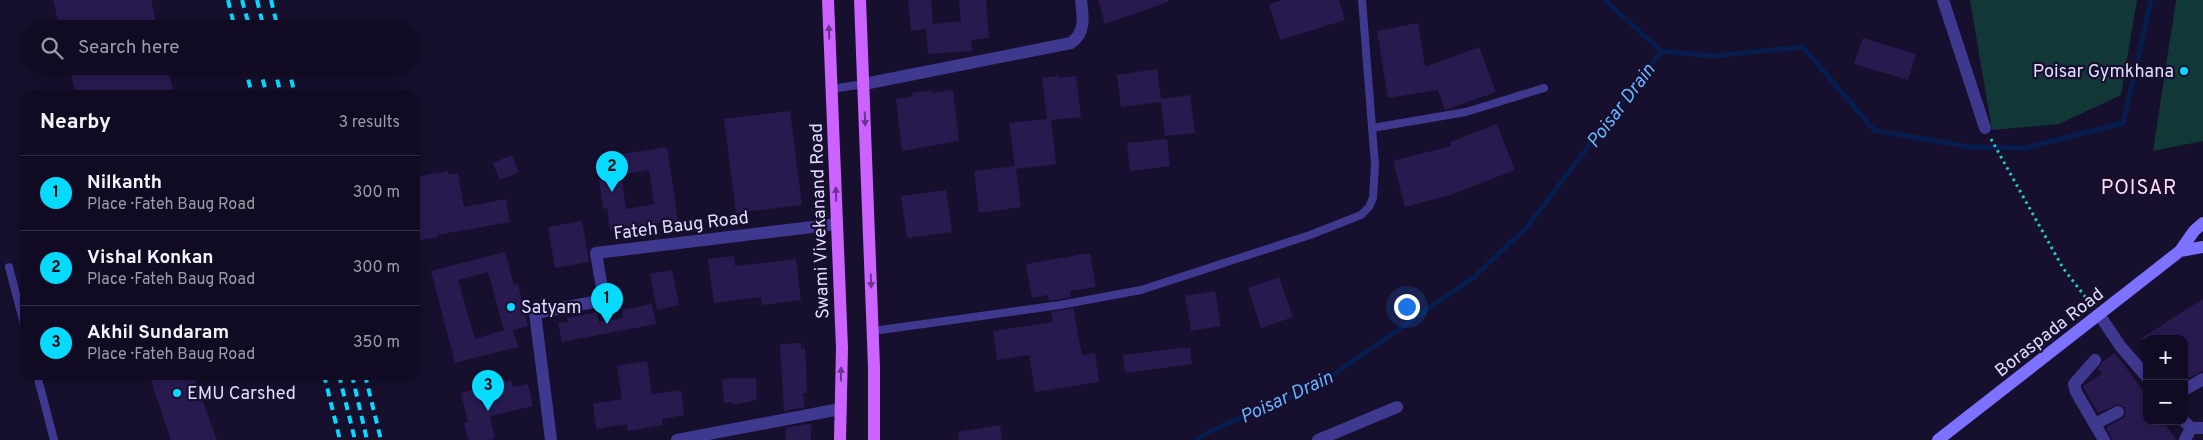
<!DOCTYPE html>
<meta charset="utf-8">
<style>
:root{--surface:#100b22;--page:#1e192f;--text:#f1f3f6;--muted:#9c9ba5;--line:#302b40;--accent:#07daff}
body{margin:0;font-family:Overpass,sans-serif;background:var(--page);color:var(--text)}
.controls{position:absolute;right:15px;bottom:15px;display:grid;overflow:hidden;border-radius:10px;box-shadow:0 2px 8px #0003}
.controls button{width:45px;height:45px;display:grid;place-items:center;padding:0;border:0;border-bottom:1px solid var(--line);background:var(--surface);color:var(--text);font:25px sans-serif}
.you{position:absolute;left:1406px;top:306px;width:18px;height:18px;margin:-12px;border:4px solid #fff;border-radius:50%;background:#1a73e8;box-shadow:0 0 0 8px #1a73e833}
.badge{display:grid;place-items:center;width:32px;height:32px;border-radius:50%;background:var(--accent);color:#111;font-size:16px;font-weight:700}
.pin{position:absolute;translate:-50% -41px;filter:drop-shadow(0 1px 2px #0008)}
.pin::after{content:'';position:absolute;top:26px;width:18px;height:15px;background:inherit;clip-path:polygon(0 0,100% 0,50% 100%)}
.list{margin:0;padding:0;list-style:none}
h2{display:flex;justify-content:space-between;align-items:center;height:65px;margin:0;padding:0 20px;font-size:21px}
h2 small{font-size:16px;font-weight:400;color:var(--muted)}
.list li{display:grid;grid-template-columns:32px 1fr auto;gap:15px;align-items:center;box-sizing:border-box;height:75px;padding:0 20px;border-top:1px solid var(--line)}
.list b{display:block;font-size:19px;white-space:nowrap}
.list p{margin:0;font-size:16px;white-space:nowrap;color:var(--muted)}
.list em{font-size:16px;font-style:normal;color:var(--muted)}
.icon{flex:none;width:28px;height:28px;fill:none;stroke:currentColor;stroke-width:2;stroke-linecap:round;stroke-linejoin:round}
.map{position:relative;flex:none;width:2203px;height:440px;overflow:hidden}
.search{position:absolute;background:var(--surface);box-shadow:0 2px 8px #0003;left:20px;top:20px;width:400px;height:55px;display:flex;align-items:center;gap:12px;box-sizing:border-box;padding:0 18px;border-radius:28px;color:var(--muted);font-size:19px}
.panel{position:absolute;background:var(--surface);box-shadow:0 2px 8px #0003;left:20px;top:90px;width:400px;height:290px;border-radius:15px}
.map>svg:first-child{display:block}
.green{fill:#123737}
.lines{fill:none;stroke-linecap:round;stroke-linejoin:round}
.stream{stroke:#071d4e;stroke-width:5}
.building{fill:#281a4f;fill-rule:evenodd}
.path{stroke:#28c6c5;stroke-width:3;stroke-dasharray:2.5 4;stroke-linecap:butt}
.lane{stroke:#3f388f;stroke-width:8}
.street{stroke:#3f388f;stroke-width:12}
.secondary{stroke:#7d72ff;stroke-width:12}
.primary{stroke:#cc62ff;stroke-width:12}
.rail{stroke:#07daff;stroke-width:4;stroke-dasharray:8 6;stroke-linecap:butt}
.oneway{fill:#68348c}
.poi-dot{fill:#07daff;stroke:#160f2d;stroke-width:2}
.labels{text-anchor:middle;stroke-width:4.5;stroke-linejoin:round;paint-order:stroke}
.poi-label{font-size:18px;fill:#e1dbff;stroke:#160f2d;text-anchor:start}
.street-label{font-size:18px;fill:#e1dbff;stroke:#160f2d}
.water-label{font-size:19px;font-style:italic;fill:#69b2ff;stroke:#160f2d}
.quarter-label{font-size:20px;letter-spacing:1px;fill:#ffddf1;stroke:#160f2d}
</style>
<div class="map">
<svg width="2203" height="440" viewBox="0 0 2203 440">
<rect width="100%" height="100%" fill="#160f2d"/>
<path class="green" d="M1970,0H2137L2121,95L2059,124L1992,130Z
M2176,0H2203V141L2153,151Z"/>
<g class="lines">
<path class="stream" d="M1605,0L1661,51
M1196,440L1210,431L1320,384L1474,277L1527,227L1661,51L1713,56L1803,47L1874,130L1970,147L2026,148L2123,123L2151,0"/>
</g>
<path class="building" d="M53,0H151L158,29H60Z
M908,0H931L933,24L961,21L959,0H986L989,38L971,40L972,51L928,54L926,29L911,31Z
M1098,0H1168V2L1105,24Z
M1283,0H1339L1345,20L1280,40L1269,4Z
M1418,23L1425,67L1479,47L1496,92L1445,110L1438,90L1388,98L1377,31Z
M1863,38L1916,54L1908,80L1854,64Z
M69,66H167L174,95H76Z
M1157,69L1161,99L1190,95L1195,133L1165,136L1161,102L1121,107L1117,75Z
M1058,76L1059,78L1076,76L1081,117L1051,120L1056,164L1016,169L1021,207L979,213L974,171L1015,166L1009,123L1047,119L1042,78Z
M932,90V93L953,90L959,141L902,151L896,99L913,96L912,93Z
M790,111L802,205L736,213L724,119Z
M1497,124L1515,170L1451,195L1405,207L1393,161L1451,146L1450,142Z
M1167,139L1170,166L1130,171L1127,143Z
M667,147L678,220L610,230L607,208L603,209L599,180H602L599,158ZM649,170L654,204L626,209L621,175Z
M512,155L519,172L500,180L493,163Z
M448,171L449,175L458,173L464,207L506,199L510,222L437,235L438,237L420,240L415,214V177Z
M946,190L952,232L907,238L901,196Z
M582,221L589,262L555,268L548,227Z
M505,252L514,285L518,284L528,326L513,330L518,347L455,363L431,271ZM488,272L504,330L475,339L458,280Z
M1090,253L1096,287L1070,291L1071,297L1059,299L1049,301L1048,295L1032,298L1026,264Z
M734,256L735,266L796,259L801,300L762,305L761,297L714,303L708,259Z
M672,270L679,305L657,310L650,274Z
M1279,277L1293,317L1261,328L1248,288Z
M1215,291L1221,326L1191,331L1185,296Z
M2203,299V371L2189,378L2184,370V339H2140Z
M652,304L656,324L562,342L558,323L568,322L567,318L597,312L599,322L623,318L622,310Z
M1073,308L1082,355L1095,353L1099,382L1035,392L1029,355L997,360L993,331L1053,322L1051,312Z
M801,343V349H805L806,363L807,393H803L805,407L784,411L780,344Z
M1190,347L1192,364L1125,373L1123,355Z
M2115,353L2147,396V421H2158L2161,426L2165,424L2176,440H2112L2106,427L2125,417V408L2118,404L2098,413L2083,386L2102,374L2098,369L2103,361Z
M647,361L652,394L681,390L684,415L662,419L663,425L628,431L627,424L596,429L593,404L622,399L617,366Z
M149,375H193L217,440H171Z
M742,378V379L756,378L757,400L732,405V402L724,403L722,379Z
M511,380L513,387L528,384L533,406L490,416L495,437L492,438L493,440H468L464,423L468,422L461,393Z
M806,424L811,425V440H786L785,428Z
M1000,425L1002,440H959L958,432Z"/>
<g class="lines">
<path class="path" d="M1991,139L2063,268L2090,303"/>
<path class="lane" d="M831,89L864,84
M1372,128L1466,112L1544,88
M9,267L25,328
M873,331L1060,305L1141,290L1310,235L1361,215L1369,207L1373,198L1375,165L1362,0
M37,375L54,440"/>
<path class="street" d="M1943,0L1985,128
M864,84L1071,43C1086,32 1083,17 1081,0
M2100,316L2121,347L2147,377
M2095,360L2074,384L2076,392L2104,440
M2184,390L2203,379
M2184,421L2191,428H2203
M2095,424L2118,412
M551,440L535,313L604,300L596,253L837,224
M677,440L840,409
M1318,440L1397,407
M2185,440L2191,428"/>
<path class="secondary" d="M2180,251L2203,247
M1938,440L2180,251L2194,231L2203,223"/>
<path class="primary" d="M828,0L842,348L840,440
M860,0L874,367V440"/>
<path class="rail" d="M228,0L235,29
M242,0L250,29
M257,0L264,29
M271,0L278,29
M245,66L252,95
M259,66L267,95
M274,66L281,95
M288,66L295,95
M324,375L340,440
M339,375L355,440
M352,375L367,440
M365,375L381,440"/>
</g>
<defs><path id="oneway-solid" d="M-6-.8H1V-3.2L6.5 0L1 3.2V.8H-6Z" transform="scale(1.25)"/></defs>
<g class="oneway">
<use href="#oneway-solid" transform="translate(829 32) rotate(-92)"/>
<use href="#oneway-solid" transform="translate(865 119) rotate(88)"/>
<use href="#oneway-solid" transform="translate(836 194) rotate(-92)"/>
<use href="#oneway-solid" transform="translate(871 281) rotate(88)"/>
<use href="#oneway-solid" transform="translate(841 374) rotate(-89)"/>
</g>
<g class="poi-dot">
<circle cx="2184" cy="71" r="5"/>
<circle cx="511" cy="307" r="5"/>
<circle cx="177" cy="393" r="5"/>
</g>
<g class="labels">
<g class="poi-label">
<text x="2174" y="77" text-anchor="end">Poisar Gymkhana</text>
<text x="521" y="313">Satyam</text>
<text x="187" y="399">EMU Carshed</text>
</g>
<g class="street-label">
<text transform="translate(819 221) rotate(-92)" y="6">Swami Vivekanand Road</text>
<text transform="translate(681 225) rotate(-7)" y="6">Fateh Baug Road</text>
<text transform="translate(2049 332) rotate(-38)" y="6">Boraspada Road</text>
</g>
<g class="water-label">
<text transform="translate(1620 105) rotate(-53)" y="7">Poisar Drain</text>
<text transform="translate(1286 396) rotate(-25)" y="7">Poisar Drain</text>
</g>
<g class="quarter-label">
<text x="2139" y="194">POISAR</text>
</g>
</g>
</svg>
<div class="controls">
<button>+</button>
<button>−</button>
</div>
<div class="you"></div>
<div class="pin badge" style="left:607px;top:324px">1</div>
<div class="pin badge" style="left:612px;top:192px">2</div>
<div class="pin badge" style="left:488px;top:411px">3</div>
<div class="search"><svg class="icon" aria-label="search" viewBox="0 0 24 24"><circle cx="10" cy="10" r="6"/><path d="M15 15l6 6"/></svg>Search here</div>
<section class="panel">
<h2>Nearby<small>3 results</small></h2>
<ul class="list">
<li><span class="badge">1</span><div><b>Nilkanth</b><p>Place · Fateh Baug Road</p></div><em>300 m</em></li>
<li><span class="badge">2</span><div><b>Vishal Konkan</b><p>Place · Fateh Baug Road</p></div><em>300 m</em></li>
<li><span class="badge">3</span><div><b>Akhil Sundaram</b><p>Place · Fateh Baug Road</p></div><em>350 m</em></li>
</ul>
</section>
</div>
